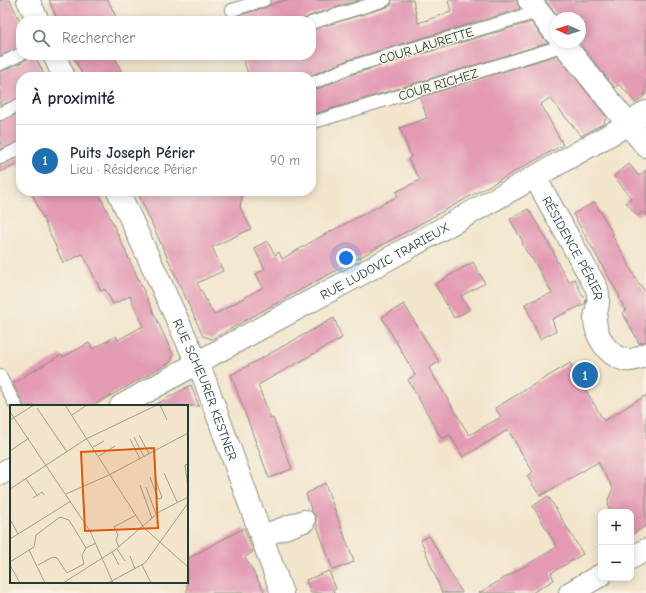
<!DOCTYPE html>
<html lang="fr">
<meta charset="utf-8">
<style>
:root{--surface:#fff;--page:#f2f2f3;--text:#1f2937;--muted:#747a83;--line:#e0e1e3;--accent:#1f6fb2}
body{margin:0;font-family:"Comic Neue",sans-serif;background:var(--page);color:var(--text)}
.controls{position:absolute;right:12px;bottom:12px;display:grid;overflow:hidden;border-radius:8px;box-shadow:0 2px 10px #0003}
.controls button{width:36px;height:36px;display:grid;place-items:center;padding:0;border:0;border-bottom:1px solid var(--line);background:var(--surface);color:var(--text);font:20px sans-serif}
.compass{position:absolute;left:550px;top:12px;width:36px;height:36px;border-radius:50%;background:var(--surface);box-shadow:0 2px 10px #0003;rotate:273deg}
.you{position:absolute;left:346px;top:258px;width:14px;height:14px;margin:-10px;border:3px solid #fff;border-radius:50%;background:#1a73e8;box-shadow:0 0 0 6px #1a73e833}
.badge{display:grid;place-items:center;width:26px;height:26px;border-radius:50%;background:var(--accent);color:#fff;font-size:13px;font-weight:700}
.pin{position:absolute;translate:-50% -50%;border:2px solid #fff;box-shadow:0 1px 4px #0006}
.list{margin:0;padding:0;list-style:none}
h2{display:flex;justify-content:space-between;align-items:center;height:52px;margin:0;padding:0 16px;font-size:17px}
h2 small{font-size:13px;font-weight:400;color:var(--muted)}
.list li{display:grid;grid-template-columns:26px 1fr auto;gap:12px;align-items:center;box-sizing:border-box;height:72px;padding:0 16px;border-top:1px solid var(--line)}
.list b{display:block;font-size:15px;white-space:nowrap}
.list p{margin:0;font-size:13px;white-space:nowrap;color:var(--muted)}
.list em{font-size:13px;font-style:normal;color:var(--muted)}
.icon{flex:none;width:22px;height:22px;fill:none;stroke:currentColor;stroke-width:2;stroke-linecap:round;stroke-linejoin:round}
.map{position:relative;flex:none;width:646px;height:593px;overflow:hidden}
.search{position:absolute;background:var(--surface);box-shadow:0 2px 10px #0003;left:16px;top:16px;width:300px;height:44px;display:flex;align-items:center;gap:10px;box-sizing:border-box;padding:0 14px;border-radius:16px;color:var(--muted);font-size:15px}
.panel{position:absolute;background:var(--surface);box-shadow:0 2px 10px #0003;left:16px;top:72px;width:300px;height:124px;border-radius:16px}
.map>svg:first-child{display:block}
.building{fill:#e39ab2}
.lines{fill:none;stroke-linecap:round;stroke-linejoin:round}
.service-casing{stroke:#889180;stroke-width:14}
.minor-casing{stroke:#889180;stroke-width:24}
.tertiary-casing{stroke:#889180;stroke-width:24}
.service{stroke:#fff;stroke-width:12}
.minor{stroke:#fff;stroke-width:22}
.tertiary{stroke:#fff;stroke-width:22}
.labels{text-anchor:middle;stroke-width:3;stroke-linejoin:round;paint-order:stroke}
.street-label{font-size:13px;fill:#1f3d34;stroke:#f7f3e8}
.inset-road{fill:none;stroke:#9ea28f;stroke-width:1}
.view{fill:#de580e;fill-opacity:0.15;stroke:#de580e;stroke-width:2}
.inset-edge{fill:none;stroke:#1f3d34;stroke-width:2}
</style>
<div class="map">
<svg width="646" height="593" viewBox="0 0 646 593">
<rect width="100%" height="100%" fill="#f7f3e8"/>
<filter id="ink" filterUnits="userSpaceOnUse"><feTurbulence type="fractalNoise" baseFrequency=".025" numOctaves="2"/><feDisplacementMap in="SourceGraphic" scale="8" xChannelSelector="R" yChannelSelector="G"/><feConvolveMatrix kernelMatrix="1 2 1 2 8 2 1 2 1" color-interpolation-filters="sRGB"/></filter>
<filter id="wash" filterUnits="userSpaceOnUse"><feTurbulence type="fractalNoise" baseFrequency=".012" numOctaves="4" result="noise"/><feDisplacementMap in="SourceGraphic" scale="16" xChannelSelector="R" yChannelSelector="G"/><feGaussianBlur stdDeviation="0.9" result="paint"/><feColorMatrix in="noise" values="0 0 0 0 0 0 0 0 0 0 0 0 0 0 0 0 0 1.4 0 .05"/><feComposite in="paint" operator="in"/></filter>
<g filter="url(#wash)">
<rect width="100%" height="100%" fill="#f2e5cc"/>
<g id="blocks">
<path class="building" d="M0,0H10L21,24V47L0,56Z
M49,0H108L118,21H58Z
M285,0H360L309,16L306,18L304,21H229L228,17H234L266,7L270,5Z
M392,0H413L418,23L451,12L448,0H517V2L520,9L348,60L312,75L310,77H249L242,55H311V30L387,7L391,5Z
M545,0H646V94L636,103L619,84L615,88L580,44V18H559Z
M531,22L547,43L311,115V88L314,89H318L353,74Z
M28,55H35L45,77H21V97L0,106V71H3L24,61L27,59Z
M73,55H114L124,77H83Z
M557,55L606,116L604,123L581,136L550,98L541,104L563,145L212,339L203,336L137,191H243L240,207L251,229L212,247L223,271L197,283L214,315L263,287L256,274L265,269L254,248L267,241L275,255L279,252L282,259L320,237L398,196L396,192L420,180L408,159L411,157L400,128L427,118L420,97Z
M21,112V141L0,150V121Z
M21,156V163L0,172V165Z
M629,164L639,176L646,170V216L643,212L637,216L626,202L631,198L614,176Z
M31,191H98L173,355L171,362L92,406H23V402L13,384L24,377V376L61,355L63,357L89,343L93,349L116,336L118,340L143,326L130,296L113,304L105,289L101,291L83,254L63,263Z
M595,202L613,234L612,235L626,260L640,286L641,285L646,294V342L639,343L623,313L626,311L619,298L620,297L573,214Z
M528,209L543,233L556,257L555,258L569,282L575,279L582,295L586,299L585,304L552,319L556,331L540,339L525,304L552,293L532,258H531L526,251L522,243L523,242L510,219Z
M473,262L485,283L461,296L469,310L454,318L435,284Z
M404,304L439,362L429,368L469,435L501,417L495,408L570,363L604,421L646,395V526L631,535V512H609L608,500L613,488L598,462L540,496L527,476L533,472L508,430L463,457L450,435L442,439L408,380L415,375L382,317Z
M334,318L342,338L258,385L271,419L273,418L292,469L269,478L231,375Z
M191,385L199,406H153Z
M325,483L354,562L333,570L316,523V516L312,512L306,494Z
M548,496L583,554L551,573L554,580L532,593H479L557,547L533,506Z
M244,528L253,552L245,557L265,593H187V559Z
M429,536L462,593H442L421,540Z
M329,571L336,589L333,590L334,593H311L306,580Z"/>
</g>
</g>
<g filter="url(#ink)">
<use href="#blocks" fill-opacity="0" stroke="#889180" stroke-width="1"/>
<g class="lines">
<defs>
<path id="service" d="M232,10L264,0
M311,23L385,0
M0,64L21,54
M315,82L350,67L538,12
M0,114L21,104
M311,123L565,45
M0,158L21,148
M0,376L16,406"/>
<g id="minor">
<path d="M28,0L38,21"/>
<path d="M529,0L556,34"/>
<path d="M562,42L646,146"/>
<path d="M54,55L64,77"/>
<path id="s1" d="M535,177L597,289C598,293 599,297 598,302C598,308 595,314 595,320C596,337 608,356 625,360C633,361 640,358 646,354"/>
<path id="s2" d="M118,191L204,378L282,593"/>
<path id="s3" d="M121,406L213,354L383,262L629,124L646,112"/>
<path d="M0,474L11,468"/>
<path d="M262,536L304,521"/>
</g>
<path id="tertiary" d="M631,558L646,550
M570,593L601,575"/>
</defs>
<use href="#service" class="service-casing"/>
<use href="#minor" class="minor-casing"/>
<use href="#tertiary" class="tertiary-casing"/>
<use href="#service" class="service"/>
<use href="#minor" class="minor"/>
<use href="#tertiary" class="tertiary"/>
</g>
</g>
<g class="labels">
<g class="street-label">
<text transform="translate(426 45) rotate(-17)" y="5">COUR LAURETTE</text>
<text transform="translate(438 84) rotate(-17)" y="5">COUR RICHEZ</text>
<text dy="5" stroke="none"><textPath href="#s1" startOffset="81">RÉSIDENCE PÉRIER</textPath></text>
<text dy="5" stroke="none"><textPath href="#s3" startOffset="301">RUE LUDOVIC TRARIEUX</textPath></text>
<text dy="5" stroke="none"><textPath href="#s2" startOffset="217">RUE SCHEURER KESTNER</textPath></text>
</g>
</g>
<g transform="translate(10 405)">
<rect width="178" height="178" fill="#f2e5cc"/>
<path class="inset-road" d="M55,0L134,123L178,162M150,0L157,15M27,3L57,47M0,7L80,126L103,178M62,10L77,0M0,15L24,0M129,30L139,49M124,32L134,52M120,34L130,54M83,42L94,36M0,46L19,33M89,51L105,41M178,59L175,60L178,83M154,68L167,97M140,72L148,94L152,93L145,72M16,74L27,90M130,80L142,113M136,82L146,109M0,84L76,34L147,0M56,89L99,70L178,28M23,93L32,87L34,90M1,116L8,129M0,134L61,96M109,142L106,135L108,130L104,122L126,110M107,144L115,156M19,145L35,178M102,147L109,160M120,151L125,164M0,157L24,142L26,130L50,112L59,115L76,143M0,160L10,178M28,160L43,152L47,153L57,168L74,159L72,150L76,143L86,138M132,160L141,178M53,178L105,145L149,107L178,92M98,178L135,158L178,98"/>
<path class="view" d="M144,43L148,123L75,126L71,47Z"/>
<rect width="178" height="178" class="inset-edge"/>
</g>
</svg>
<div class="controls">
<button>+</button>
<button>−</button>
</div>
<svg class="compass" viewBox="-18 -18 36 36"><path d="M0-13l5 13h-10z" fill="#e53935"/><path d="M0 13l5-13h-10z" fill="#747a83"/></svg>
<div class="you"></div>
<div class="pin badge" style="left:585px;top:375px">1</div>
<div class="search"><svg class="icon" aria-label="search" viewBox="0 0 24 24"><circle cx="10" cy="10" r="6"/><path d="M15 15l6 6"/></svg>Rechercher</div>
<section class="panel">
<h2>À proximité<small></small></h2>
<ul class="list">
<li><span class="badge">1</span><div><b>Puits Joseph Périer</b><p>Lieu · Résidence Périer</p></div><em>90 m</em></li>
</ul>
</section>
</div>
